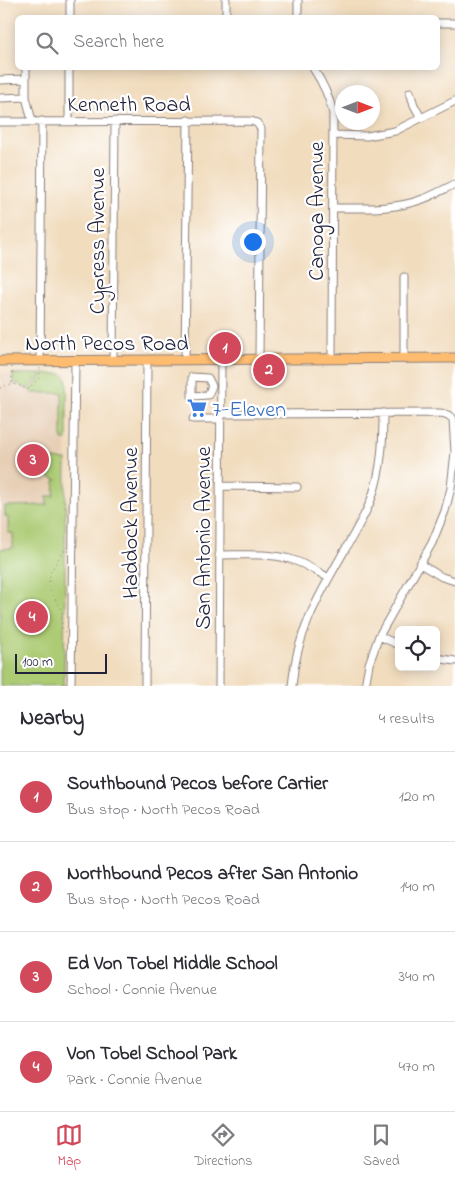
<!DOCTYPE html>
<meta charset="utf-8">
<style>
:root{--surface:#fff;--page:#f2f2f3;--text:#2b2b33;--muted:#7c7c81;--line:#e1e1e2;--accent:#d1495b}
body{margin:0;font-family:"Indie Flower",sans-serif;background:var(--page);color:var(--text)}
.controls{position:absolute;right:15px;bottom:15px;display:grid;overflow:hidden;border-radius:8px;box-shadow:0 2px 12px #0003}
.controls button{width:45px;height:45px;display:grid;place-items:center;padding:0;border:0;border-bottom:1px solid var(--line);background:var(--surface);color:var(--text);font:25px sans-serif}
.compass{position:absolute;left:335px;top:85px;width:45px;height:45px;border-radius:50%;background:var(--surface);box-shadow:0 2px 12px #0003;rotate:90deg}
.scale{position:absolute;left:15px;bottom:12px;width:92px;box-sizing:border-box;padding-left:5px;border:2px solid #22223b;border-top:0;font-size:14px;line-height:18px;white-space:nowrap;color:#22223b;-webkit-text-stroke:4px #fff;paint-order:stroke}
.you{position:absolute;left:252px;top:241px;width:18px;height:18px;margin:-12px;border:4px solid #fff;border-radius:50%;background:#1a73e8;box-shadow:0 0 0 8px #1a73e833}
.badge{display:grid;place-items:center;width:32px;height:32px;border-radius:50%;background:var(--accent);color:#fff;font-size:16px;font-weight:700}
.pin{position:absolute;translate:-50% -50%;border:2px solid #fff;box-shadow:0 1px 5px #0006}
.list{margin:0;padding:0;list-style:none}
h2{display:flex;justify-content:space-between;align-items:center;height:65px;margin:0;padding:0 20px;font-size:21px}
h2 small{font-size:16px;font-weight:400;color:var(--muted)}
.list li{display:grid;grid-template-columns:32px 1fr auto;gap:15px;align-items:center;box-sizing:border-box;height:90px;padding:0 20px;border-top:1px solid var(--line)}
.list b{display:block;font-size:19px;white-space:nowrap}
.list p{margin:0;font-size:16px;white-space:nowrap;color:var(--muted)}
.list em{font-size:16px;font-style:normal;color:var(--muted)}
.icon{flex:none;width:28px;height:28px;fill:none;stroke:currentColor;stroke-width:2;stroke-linecap:round;stroke-linejoin:round}
.map{position:relative;flex:none;width:455px;height:686px;overflow:hidden}
.search{position:absolute;background:var(--surface);box-shadow:0 2px 12px #0003;left:15px;right:15px;top:15px;height:55px;display:flex;align-items:center;gap:12px;box-sizing:border-box;padding:0 18px;border-radius:8px;color:var(--muted);font-size:19px}
.sheet{height:425px;background:var(--surface)}
nav{display:flex;justify-content:space-around;align-items:center;box-sizing:border-box;height:70px;border-top:1px solid var(--line);background:var(--surface);font-size:14px;color:var(--muted)}
nav a{display:grid;justify-items:center;gap:2px}
nav .on{color:var(--accent)}
.map>svg:first-child{display:block}
.built{fill:#e7cfb6}
.green{fill:#accb73;stroke:#677657}
.lines{fill:none;stroke-linecap:round;stroke-linejoin:round}
.minor-casing{stroke:#8a7f7c;stroke-width:9}
.major-casing{stroke:#8a7f7c;stroke-width:11}
.path{stroke:#8a7f7c;stroke-width:1;stroke-dasharray:1 4;stroke-linecap:butt}
.minor{stroke:#fff;stroke-width:7}
.major{stroke:#febc70;stroke-width:9}
.labels{text-anchor:middle;stroke-width:4.5;stroke-linejoin:round;paint-order:stroke}
.street-label{font-size:22px;fill:#22223b;stroke:#fff}
.shop-label{font-size:22px;fill:#366cbe;stroke:#fff;text-anchor:start}
</style>
<div class="map">
<svg width="455" height="686" viewBox="0 0 455 686">
<rect width="100%" height="100%" fill="#fff"/>
<filter id="ink" filterUnits="userSpaceOnUse"><feTurbulence type="fractalNoise" baseFrequency=".02" numOctaves="2"/><feDisplacementMap in="SourceGraphic" scale="10" xChannelSelector="R" yChannelSelector="G"/><feConvolveMatrix kernelMatrix="1 2 1 2 8 2 1 2 1" color-interpolation-filters="sRGB"/></filter>
<filter id="wash" filterUnits="userSpaceOnUse"><feTurbulence type="fractalNoise" baseFrequency=".0096" numOctaves="4" result="noise"/><feDisplacementMap in="SourceGraphic" scale="20" xChannelSelector="R" yChannelSelector="G"/><feGaussianBlur stdDeviation="1.12" result="paint"/><feColorMatrix in="noise" values="0 0 0 0 0 0 0 0 0 0 0 0 0 0 0 0 0 1.4 0 .05"/><feComposite in="paint" operator="in"/></filter>
<g filter="url(#wash)">
<rect width="100%" height="100%" fill="#f1dcbd"/>
<path class="built" d="M0,374H67L64,686H0Z"/>
<path class="green" d="M13,374H39V377L27,389L19,384L13,383Z
M41,374H62L67,379V440H62V393H32L29,390L41,378Z
M51,459L66,460L64,686H0V549L13,548V533H8V517H5V506L47,505V496H54L55,481L57,480L49,477L52,466Z"/>
</g>
<g filter="url(#ink)">
<g class="lines">
<defs>
<path id="minor" d="M298,0V18
M70,18V0
M226,18V0
M438,23H455
M26,68V79
M313,68C323,83 329,95 333,113L332,359
M0,80L26,79V97
M410,92L414,105L421,118
M0,98L26,97L32,121
M69,121V68
M0,122L251,121L257,123L261,129L259,359
M333,135L367,136L395,131L455,101
M333,208C363,208 394,210 423,199C434,195 444,189 455,184
M404,277V359
M40,360L42,121
M113,360L115,121
M185,360L188,120
M192,377L208,378L212,386L208,395L192,396Z
M221,414L441,413L448,415L453,419L455,452L451,488L445,511L432,543L379,636L369,664L365,686
M193,419H221
M220,486L297,487
M219,555C242,555 268,553 290,559C304,563 316,571 329,578
M420,564L442,577L455,581
M379,636L399,645
M436,658L455,661
M71,686L75,360
M145,686L147,360
M219,686L221,360
M292,686C296,633 320,593 346,548C355,531 366,515 372,497C382,469 383,441 383,413"/>
<path id="major" d="M0,361L455,358"/>
</defs>
<use href="#minor" class="minor-casing"/>
<use href="#major" class="major-casing"/>
<path class="path" d="M12,367V383
M0,388C11,383 18,383 27,390L40,377V368
M65,632L62,630V611L50,590L49,582L50,573L63,551H67"/>
<use href="#minor" class="minor"/>
<use href="#major" class="major"/>
</g>
</g>
<defs>
<symbol id="supermarket-bare" viewBox="-9 -9 18 18"><path d="M-6-5.5h2.5l.6 2H6L4.5 2H-2.5L-4.4-4H-6ZM-1.5 3.2a1.3 1.3 0 1 0 .1 0ZM3 3.2a1.3 1.3 0 1 0 .1 0Z" fill="#3f7fe0" stroke="#fff" stroke-width="2.5" paint-order="stroke"/></symbol>
</defs>
<g fill-rule="evenodd">
<use href="#supermarket-bare" x="183" y="394" width="28" height="28"/>
</g>
<g class="labels">
<g class="street-label">
<text x="129" y="111">Kenneth Road</text>
<text transform="translate(315 211) rotate(-90)" y="8">Canoga Avenue</text>
<text transform="translate(96 241) rotate(-90)" y="8">Cypress Avenue</text>
<text x="107" y="350">North Pecos Road</text>
<text transform="translate(129 523) rotate(-90)" y="8">Haddock Avenue</text>
<text transform="translate(202 538) rotate(-90)" y="8">San Antonio Avenue</text>
</g>
<g class="shop-label">
<text x="212" y="416">7-Eleven</text>
</g>
</g>
</svg>
<div class="controls">
<button><svg class="icon" aria-label="locate" viewBox="0 0 24 24"><circle cx="12" cy="12" r="6"/><path d="M12 2v4M12 18v4M2 12h4M18 12h4"/></svg></button>
</div>
<svg class="compass" viewBox="-18 -18 36 36"><path d="M0-13l5 13h-10z" fill="#e53935"/><path d="M0 13l5-13h-10z" fill="#7c7c81"/></svg>
<div class="scale">100 m</div>
<div class="you"></div>
<div class="pin badge" style="left:225px;top:348px">1</div>
<div class="pin badge" style="left:269px;top:370px">2</div>
<div class="pin badge" style="left:33px;top:460px">3</div>
<div class="pin badge" style="left:32px;top:617px">4</div>
<div class="search"><svg class="icon" aria-label="search" viewBox="0 0 24 24"><circle cx="10" cy="10" r="6"/><path d="M15 15l6 6"/></svg>Search here</div>
</div>
<section class="sheet">
<h2>Nearby<small>4 results</small></h2>
<ul class="list">
<li><span class="badge">1</span><div><b>Southbound Pecos before Cartier</b><p>Bus stop · North Pecos Road</p></div><em>120 m</em></li>
<li><span class="badge">2</span><div><b>Northbound Pecos after San Antonio</b><p>Bus stop · North Pecos Road</p></div><em>140 m</em></li>
<li><span class="badge">3</span><div><b>Ed Von Tobel Middle School</b><p>School · Connie Avenue</p></div><em>340 m</em></li>
<li><span class="badge">4</span><div><b>Von Tobel School Park</b><p>Park · Connie Avenue</p></div><em>470 m</em></li>
</ul>
</section>
<nav>
<a class="on"><svg class="icon" aria-label="map" viewBox="0 0 24 24"><path d="M3 6l6-2 6 2 6-2v14l-6 2-6-2-6 2zM9 4v14M15 6v14"/></svg>Map</a>
<a><svg class="icon" aria-label="directions" viewBox="0 0 24 24"><path d="M12 3l9 9-9 9-9-9zM9 14v-3h6M13 9l2 2-2 2"/></svg>Directions</a>
<a><svg class="icon" aria-label="saved" viewBox="0 0 24 24"><path d="M7 4h10v16l-5-4-5 4z"/></svg>Saved</a>
</nav>
